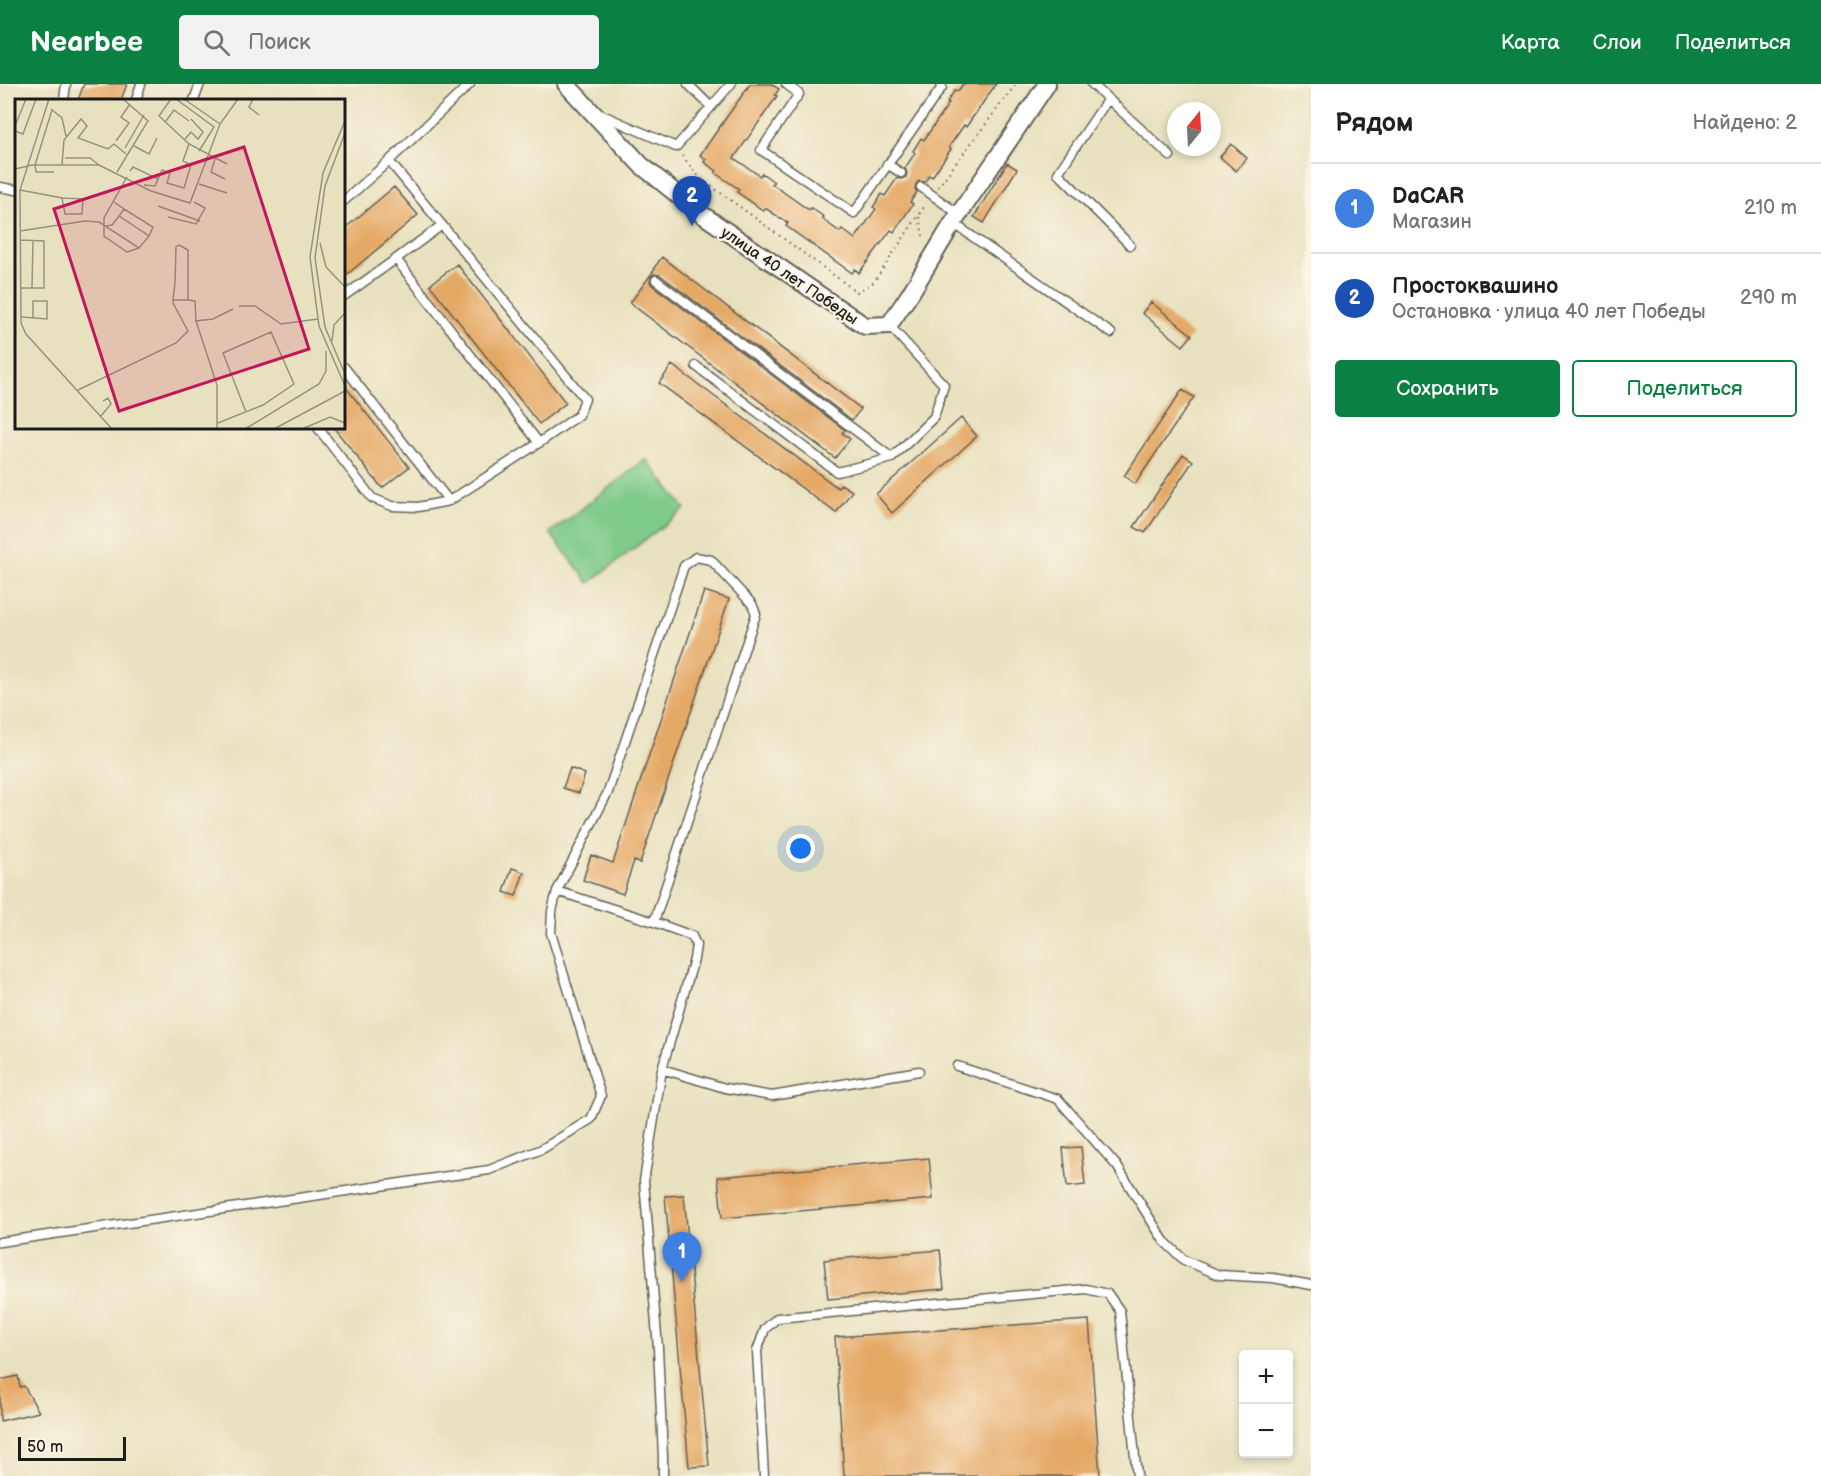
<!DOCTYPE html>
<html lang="ru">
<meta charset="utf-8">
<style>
:root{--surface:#fff;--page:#f2f2f2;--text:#202124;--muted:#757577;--line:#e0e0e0;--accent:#0b8043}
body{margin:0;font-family:"Balsamiq Sans",sans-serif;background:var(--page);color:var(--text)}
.controls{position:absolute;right:18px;bottom:18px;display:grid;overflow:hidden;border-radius:6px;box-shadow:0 3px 9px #0003}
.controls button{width:54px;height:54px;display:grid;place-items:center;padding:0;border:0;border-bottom:2px solid var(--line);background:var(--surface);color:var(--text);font:30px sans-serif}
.compass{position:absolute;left:1167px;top:18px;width:54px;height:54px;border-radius:50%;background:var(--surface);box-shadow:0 3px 9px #0003;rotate:18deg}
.scale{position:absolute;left:18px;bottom:15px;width:108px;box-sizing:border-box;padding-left:6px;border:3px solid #1c1c1c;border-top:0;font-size:16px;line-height:21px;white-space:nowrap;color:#1c1c1c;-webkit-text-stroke:4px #fcf5e5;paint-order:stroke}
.you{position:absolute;left:801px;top:765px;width:21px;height:21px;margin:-15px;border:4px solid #fff;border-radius:50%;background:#1a73e8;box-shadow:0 0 0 9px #1a73e833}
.badge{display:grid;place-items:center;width:39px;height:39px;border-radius:50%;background:var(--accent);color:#fff;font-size:20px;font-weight:700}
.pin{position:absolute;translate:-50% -50px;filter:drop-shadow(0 2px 3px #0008)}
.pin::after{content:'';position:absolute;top:32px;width:21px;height:18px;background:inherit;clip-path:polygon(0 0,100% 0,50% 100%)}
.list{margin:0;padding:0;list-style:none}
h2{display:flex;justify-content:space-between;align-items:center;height:78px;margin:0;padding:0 24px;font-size:26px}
h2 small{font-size:20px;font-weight:400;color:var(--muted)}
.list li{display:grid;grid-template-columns:39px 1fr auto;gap:18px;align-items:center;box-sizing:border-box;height:90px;padding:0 24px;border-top:2px solid var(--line)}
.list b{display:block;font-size:22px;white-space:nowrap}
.list p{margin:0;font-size:20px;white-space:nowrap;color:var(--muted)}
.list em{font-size:20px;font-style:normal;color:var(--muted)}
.actions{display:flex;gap:12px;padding:18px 24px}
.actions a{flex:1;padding:14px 0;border:2px solid var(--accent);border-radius:6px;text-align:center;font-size:21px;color:var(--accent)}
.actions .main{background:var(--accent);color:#fff}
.icon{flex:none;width:33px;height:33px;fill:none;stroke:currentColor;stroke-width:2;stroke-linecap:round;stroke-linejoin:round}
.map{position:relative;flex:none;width:1311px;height:1392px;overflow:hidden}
header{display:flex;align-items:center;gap:36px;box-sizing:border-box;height:84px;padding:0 30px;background:var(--accent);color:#fff}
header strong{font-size:28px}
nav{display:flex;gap:33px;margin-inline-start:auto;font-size:21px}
.search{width:420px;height:54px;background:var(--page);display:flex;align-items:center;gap:15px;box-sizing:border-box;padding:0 21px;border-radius:6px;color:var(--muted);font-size:22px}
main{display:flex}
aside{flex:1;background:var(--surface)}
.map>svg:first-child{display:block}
.green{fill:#7eca88;stroke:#4d7352;stroke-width:1.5}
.building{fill:#e5a966}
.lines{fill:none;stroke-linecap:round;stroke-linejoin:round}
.lane-casing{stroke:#636155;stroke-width:11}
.street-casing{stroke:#636155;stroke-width:20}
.path{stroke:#636155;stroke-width:2;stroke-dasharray:1.5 4.5;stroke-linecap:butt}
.lane{stroke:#fff;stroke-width:8}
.street{stroke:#fff;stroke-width:16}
.labels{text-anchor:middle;stroke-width:4.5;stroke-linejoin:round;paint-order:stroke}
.street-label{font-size:16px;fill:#1c1c1c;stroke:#fcf5e5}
.inset-road{fill:none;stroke:#96927e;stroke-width:1.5}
.view{fill:#c2185b;fill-opacity:0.15;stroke:#c2185b;stroke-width:3}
.inset-edge{fill:none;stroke:#1c1c1c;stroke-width:3}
</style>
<header>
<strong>Nearbee</strong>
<div class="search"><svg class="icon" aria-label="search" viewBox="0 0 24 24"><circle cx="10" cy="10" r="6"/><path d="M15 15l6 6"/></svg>Поиск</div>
<nav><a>Карта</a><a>Слои</a><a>Поделиться</a></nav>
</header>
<main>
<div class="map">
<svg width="1311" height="1392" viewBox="0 0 1311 1392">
<rect width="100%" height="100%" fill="#fcf5e5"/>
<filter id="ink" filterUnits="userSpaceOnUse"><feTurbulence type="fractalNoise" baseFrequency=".0167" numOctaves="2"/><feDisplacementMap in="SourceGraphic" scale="12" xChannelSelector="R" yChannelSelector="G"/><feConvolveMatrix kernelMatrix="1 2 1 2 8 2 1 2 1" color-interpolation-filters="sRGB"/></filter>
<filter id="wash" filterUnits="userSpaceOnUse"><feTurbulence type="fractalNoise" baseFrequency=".008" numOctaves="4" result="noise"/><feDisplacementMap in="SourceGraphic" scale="24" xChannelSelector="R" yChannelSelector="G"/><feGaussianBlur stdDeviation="1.35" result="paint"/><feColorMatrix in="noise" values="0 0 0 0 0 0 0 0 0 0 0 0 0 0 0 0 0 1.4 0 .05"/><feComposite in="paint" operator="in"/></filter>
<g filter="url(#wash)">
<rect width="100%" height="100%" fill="#e8e1bf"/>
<path class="green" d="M646,375L685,425L589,499L550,449Z"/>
<g id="blocks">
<path class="building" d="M84,0H127L121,16H78Z
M750,0H771L779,5L775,11L777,12L734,74L760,92L762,89L774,98L772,100L809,126L811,124L824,133L822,135L840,148L842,145L855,155L876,125L873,123L882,110L885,112L897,94L901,95L906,93L907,89L905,84L915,69L913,67L921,54L924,56L949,19L947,18L955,6L958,7L963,0H996L966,43L964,41L949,63L951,65L932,93L929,91L925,98L919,97L916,100L915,105L917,108L910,118L913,120L894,148L891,146L859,189L855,185L852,189L786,142L788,139L765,124L764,127L737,108L739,105L715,89L717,87L704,78L706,75L700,71Z
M1231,60L1247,74L1236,87L1220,73Z
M1007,79L1017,85L984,139L974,133Z
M394,103L418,131L344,193V145Z
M662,173L861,325L852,336L660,191L654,190L651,193L650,198L652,201L845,346L842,349L850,355L835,374L630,219L655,185L654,184Z
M457,180L566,319L539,340L430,201Z
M1151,218L1192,251L1183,262L1142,229Z
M672,281L838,404L841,400L852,407L836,429L659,299Z
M344,301L409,383L382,404L334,344H344Z
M1182,306L1194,313L1135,400L1124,392Z
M961,334L977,352L892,429L876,410Z
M1183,370L1193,377L1145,449L1134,443Z
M704,507L729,515L640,779L634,777L623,810L583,796L591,771L613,779Z
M570,684L585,690L579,709L563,704Z
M512,784L524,788L516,812L504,808Z
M1081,1063L1085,1101L1067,1103L1063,1064Z
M929,1074L933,1115L722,1134L718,1093Z
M684,1111L709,1382L689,1383L665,1112Z
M940,1166L944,1205L828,1215L824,1176Z
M1089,1236L1100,1392H844L835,1253Z
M18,1292L20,1303L24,1302L39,1328L0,1337V1296Z"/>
</g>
</g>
<g filter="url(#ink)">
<use href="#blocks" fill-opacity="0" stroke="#636155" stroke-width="1.5"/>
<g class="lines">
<defs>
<path id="lane" d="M688,0L711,23
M786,0L799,10L761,66L854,129L942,3L940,0
M1092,0L1170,72
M1108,15L1058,89L1130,161
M64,16L66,0
M136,16L141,0
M194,16L200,0
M600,30L676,63L731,0
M389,77L442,141L396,175
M887,80L901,89
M0,103L16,106
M921,103L960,131
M344,117L389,77L470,0
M953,139L1111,249
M442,141L585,315L579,331L539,359
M656,196L892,374
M344,212L396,175L539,359L449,417L344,283
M696,282L837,388L892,374L934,333L944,301L889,241
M318,344L372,414L392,422L418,423L449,417
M654,838L692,852L696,861L694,875L662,985
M957,982L1058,1015L1117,1082L1164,1157L1184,1176L1219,1191L1273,1194L1311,1201
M0,1158L489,1086L542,1065L591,1035L601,1012L551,849L552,827L557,807L608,708L684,482L696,473L711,476L752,520L756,530L654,838L557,807
M663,1392V1373L658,1264L644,1097L662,985L725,1004L772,1012L919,987
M764,1392L757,1267L765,1245L777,1234L1086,1205L1108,1210L1120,1227L1137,1392"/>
<path id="street" d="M566,0L641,81L700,129L865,242L889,241L910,210L953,139L1047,0"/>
</defs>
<use href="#lane" class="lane-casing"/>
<use href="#street" class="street-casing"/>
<path class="path" d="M682,72L700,94L857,208L874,198L926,120
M938,103L1016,0
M919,133L924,156"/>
<use href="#lane" class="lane"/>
<use href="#street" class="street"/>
</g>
</g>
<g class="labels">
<g class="street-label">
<text transform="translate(790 191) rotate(34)" y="6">улица 40 лет Победы</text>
</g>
</g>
<g transform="translate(15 15)">
<rect width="330" height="330" fill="#e8e1bf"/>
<path class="inset-road" d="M34,0L5,91L6,224L11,235L97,330M156,0L144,17L174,45L212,65M161,0L199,28L184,52M169,0L205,25M238,0L234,8L244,16M36,10L47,19L51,37M37,11L20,66L21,73H39M151,22L159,11L174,22M330,22L308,74L295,158L304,227L330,287M0,27L11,0M0,32L8,35L21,0M330,34L310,87L300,159L310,228L330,275M170,40L176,33L183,40L188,33L176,20M101,42L114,24L106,18L115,5M119,47L134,55L142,39M110,49L129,16M50,59H75L84,66M200,60L196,73L210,80M47,66L49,41L66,20L72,27L63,39L93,50L99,45L111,55M0,70L17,66H84L136,92L175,104L205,25L223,0M115,72L118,68L143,80M102,73L133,22L108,0M112,78L89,119V137L112,153L124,149M184,85L212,94M129,86L140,87L147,71L155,74L152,84L169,89L176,66L168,62L174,45M5,91L47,99L50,115H67L68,100L47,99M99,103L109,110L104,117M143,107L185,122M109,110L138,128L134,137M153,118L181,125L190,109L179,103M5,132L70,122L84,123L124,149L134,137L104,117L97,126L91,127M5,141L29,142V189H6M305,144L311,168L330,188M17,189L18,141M173,201L180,202L181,222M224,207H240L266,225L303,220M7,218L32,220V202H18V219M317,242L319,226L330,214M63,291L161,244L173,232L158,204V201L160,184L161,148L164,146L173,151V201H158M86,317L96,305L93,299L88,302M203,324L248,306L279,285L256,233L208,254L231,313M202,330V286L181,222L198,220L218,210M230,330L304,285L311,272V252M259,330L330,292M287,330L315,318L330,324"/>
<path class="view" d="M229,48L294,250L104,312L39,110Z"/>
<rect width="330" height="330" class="inset-edge"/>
</g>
</svg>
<div class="controls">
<button>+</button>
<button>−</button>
</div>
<svg class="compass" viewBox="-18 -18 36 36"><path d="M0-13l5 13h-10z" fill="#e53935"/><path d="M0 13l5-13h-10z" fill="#757577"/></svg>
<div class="scale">50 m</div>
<div class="you"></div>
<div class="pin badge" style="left:682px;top:1198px;background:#3f7fe0">1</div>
<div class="pin badge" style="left:692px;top:142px;background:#1a4fb4">2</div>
</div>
<aside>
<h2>Рядом<small>Найдено: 2</small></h2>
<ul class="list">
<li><span class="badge" style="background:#3f7fe0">1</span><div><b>DaCAR</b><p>Магазин</p></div><em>210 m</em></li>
<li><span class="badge" style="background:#1a4fb4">2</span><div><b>Простоквашино</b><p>Остановка · улица 40 лет Победы</p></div><em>290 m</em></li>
</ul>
<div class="actions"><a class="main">Сохранить</a><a>Поделиться</a></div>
</aside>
</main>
